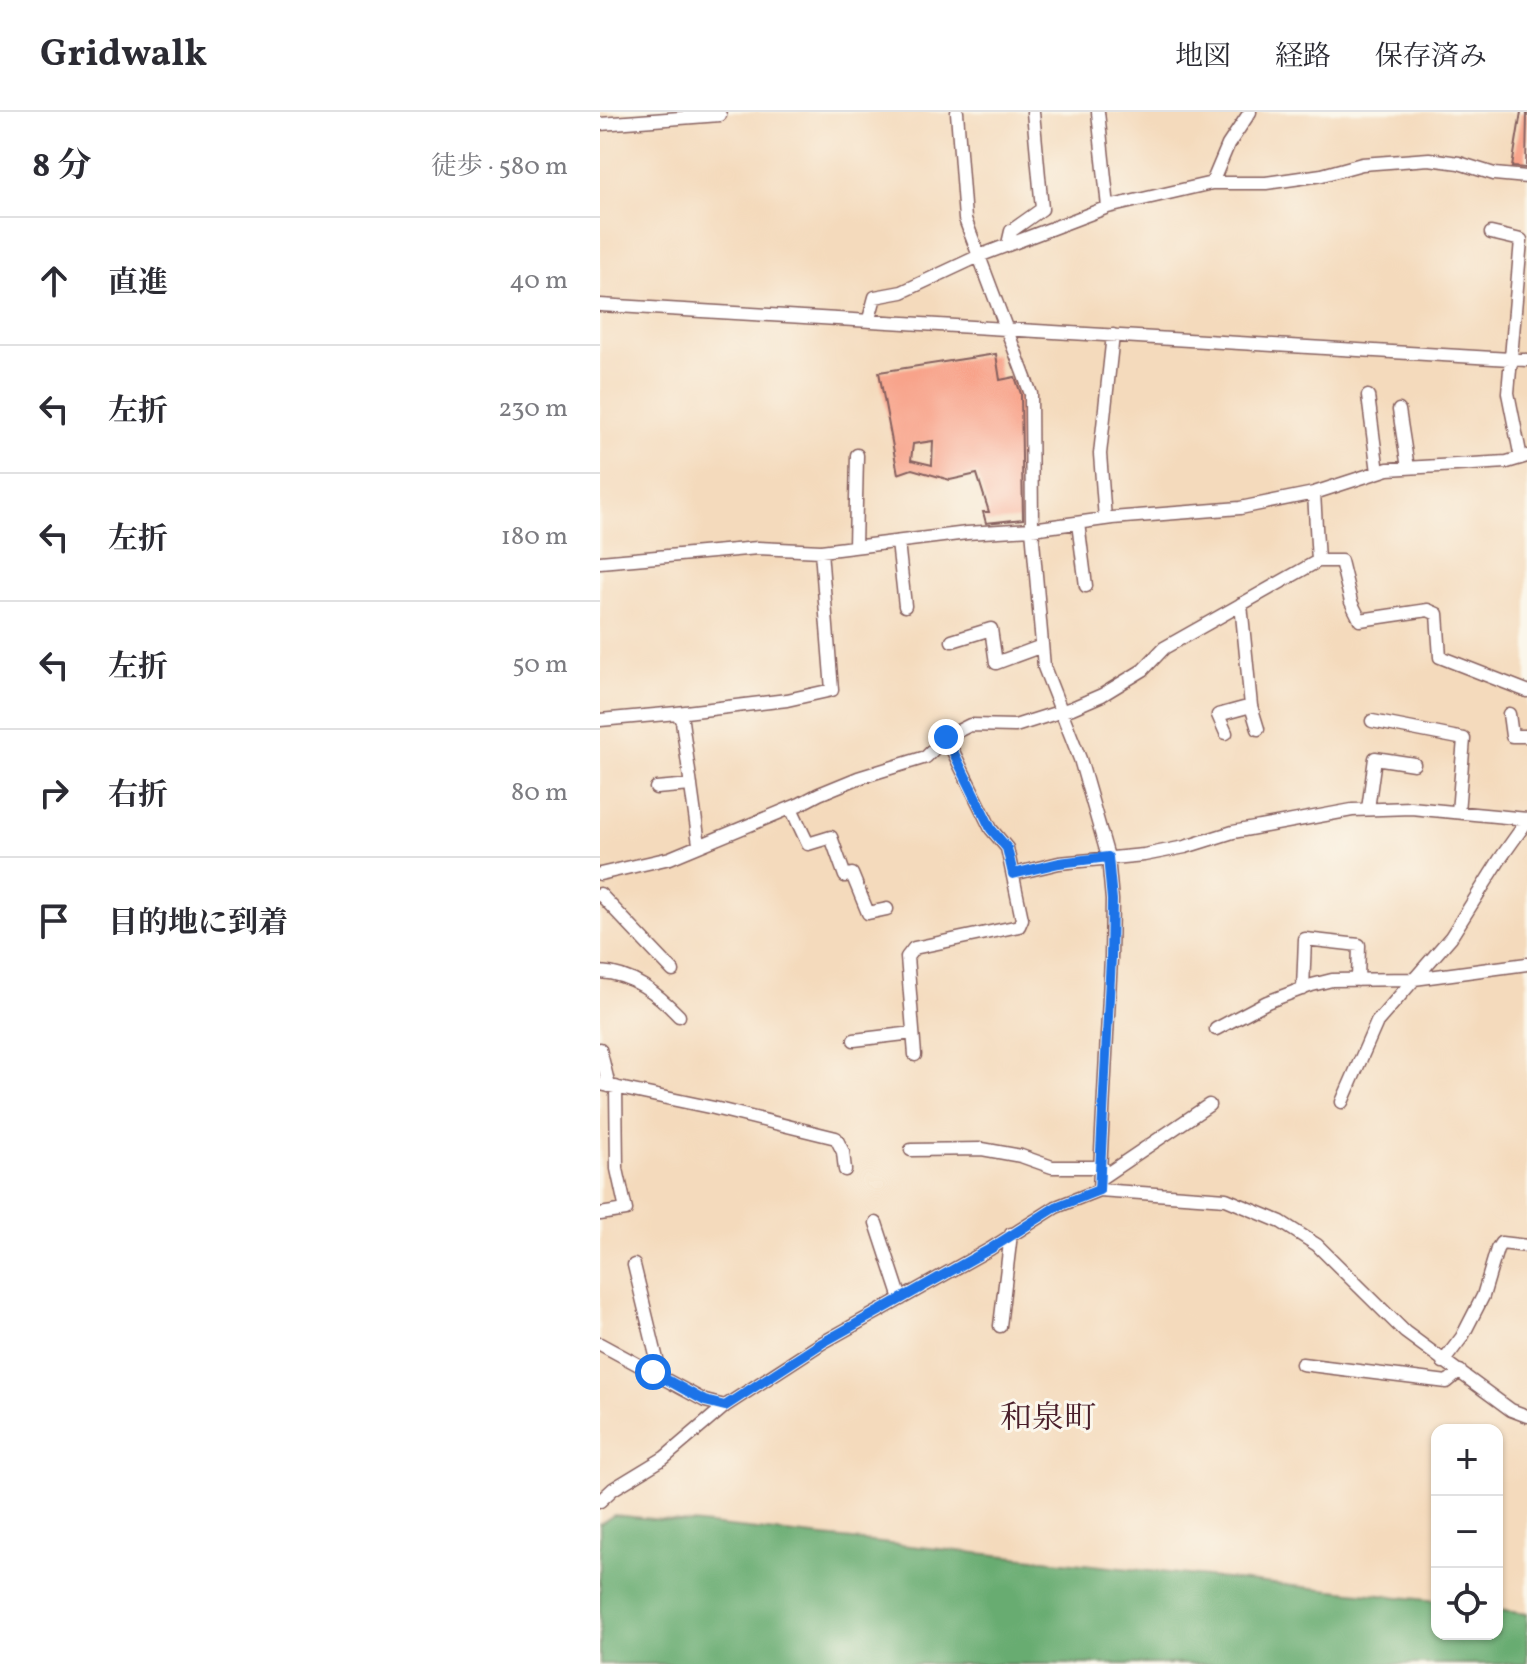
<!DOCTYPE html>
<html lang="ja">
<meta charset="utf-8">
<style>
:root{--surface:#fff;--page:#f7f7f7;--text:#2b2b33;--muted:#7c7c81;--line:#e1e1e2}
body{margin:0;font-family:Vollkorn,"Noto Serif JP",serif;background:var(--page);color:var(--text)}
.controls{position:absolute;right:24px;bottom:24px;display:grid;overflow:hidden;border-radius:16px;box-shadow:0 2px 6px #0004}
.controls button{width:72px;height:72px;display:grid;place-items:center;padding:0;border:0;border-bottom:2px solid var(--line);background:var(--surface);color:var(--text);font:40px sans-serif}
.stop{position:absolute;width:24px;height:24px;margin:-18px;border:6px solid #1a73e8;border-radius:50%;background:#fff}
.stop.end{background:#1a73e8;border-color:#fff;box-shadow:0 2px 8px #0008}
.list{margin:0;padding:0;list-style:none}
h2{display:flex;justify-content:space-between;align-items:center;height:104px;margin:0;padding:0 32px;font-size:34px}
h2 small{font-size:26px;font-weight:400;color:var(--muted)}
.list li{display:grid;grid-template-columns:52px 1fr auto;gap:24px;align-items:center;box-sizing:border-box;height:128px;padding:0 32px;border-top:2px solid var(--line)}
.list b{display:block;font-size:30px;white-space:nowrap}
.list em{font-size:26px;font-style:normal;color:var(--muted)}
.icon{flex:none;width:44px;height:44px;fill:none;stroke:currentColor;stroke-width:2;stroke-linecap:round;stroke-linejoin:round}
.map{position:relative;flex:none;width:927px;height:1552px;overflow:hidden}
header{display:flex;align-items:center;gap:48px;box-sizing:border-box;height:112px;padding:0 40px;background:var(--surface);border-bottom:2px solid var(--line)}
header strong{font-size:38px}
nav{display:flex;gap:44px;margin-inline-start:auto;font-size:28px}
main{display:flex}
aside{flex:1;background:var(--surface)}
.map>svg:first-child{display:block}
.forest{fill:#67ac71;stroke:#58664e;stroke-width:2}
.building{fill:#f8a38a;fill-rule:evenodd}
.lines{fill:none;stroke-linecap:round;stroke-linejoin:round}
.minor-casing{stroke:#86605e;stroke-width:15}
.minor{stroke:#fff;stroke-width:12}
.route{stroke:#1a73e8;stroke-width:10}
.labels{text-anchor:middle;stroke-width:6;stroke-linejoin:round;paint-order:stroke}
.quarter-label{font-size:32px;fill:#4a1f2b;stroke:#fbf7ec}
</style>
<header>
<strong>Gridwalk</strong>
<nav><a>地図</a><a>経路</a><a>保存済み</a></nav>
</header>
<main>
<aside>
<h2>8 分<small>徒歩 · 580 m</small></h2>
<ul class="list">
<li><svg class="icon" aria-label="ahead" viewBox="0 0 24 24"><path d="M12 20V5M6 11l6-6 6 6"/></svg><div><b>直進</b></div><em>40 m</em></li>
<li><svg class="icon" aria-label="left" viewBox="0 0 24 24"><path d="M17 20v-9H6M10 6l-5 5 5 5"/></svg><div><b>左折</b></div><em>230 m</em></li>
<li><svg class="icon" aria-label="left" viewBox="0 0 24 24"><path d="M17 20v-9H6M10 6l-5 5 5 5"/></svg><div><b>左折</b></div><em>180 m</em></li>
<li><svg class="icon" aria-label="left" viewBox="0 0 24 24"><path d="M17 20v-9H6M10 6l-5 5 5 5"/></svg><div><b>左折</b></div><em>50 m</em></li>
<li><svg class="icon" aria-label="right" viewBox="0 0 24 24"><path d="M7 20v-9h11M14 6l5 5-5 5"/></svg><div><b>右折</b></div><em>80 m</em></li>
<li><svg class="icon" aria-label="arrive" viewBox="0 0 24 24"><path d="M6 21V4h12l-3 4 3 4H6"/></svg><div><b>目的地に到着</b></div></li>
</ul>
</aside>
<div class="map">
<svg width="927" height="1552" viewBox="0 0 927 1552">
<rect width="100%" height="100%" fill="#fbf7ec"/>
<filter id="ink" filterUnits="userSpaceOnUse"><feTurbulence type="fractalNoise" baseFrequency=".0125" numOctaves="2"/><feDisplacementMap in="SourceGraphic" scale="16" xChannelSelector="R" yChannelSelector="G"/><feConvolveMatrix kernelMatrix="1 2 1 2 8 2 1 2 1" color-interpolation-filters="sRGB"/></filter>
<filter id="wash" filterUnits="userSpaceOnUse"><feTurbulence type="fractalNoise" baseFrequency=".006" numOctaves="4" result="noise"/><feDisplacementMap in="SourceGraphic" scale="32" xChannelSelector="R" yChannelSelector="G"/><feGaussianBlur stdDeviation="1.8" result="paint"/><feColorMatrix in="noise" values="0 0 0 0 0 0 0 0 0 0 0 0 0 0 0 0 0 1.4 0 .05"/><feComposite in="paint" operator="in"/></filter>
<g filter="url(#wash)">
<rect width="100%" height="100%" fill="#f4dabc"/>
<path class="forest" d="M14,1403L837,1489V1522H897V1498L927,1502V1552H0V1412Z"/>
<g id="blocks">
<path class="building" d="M921,0H927L926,56L912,55Z
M396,242L400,268L415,265L421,282L423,407L386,411L383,400H389L377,362L350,368L312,357L298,362L279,260ZM333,329L332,353L311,348L313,332Z"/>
</g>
</g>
<g filter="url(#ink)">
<use href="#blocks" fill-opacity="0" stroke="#86605e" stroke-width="2"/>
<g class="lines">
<defs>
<path id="minor" d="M357,0L365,107L431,282L432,417L444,555L480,647L508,745L512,788L511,846L499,1078
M498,0L508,95
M0,12L120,3
M612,71L628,33L650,0
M891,121L921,128L908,281L921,346
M408,132L411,119L442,97L433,0
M0,193L927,248
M269,207L275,185L302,180L379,144L508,95L612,71H666L722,63L762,52L829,47L859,51L894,62L927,65
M768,284L778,360
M799,298L808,356
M714,381L718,449
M505,407L500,342L513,223
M478,411L486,474
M298,430L305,494
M255,435L257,343
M0,450L158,436L221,439L367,421L432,417L512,406L640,396L714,381L788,357L907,350L927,344
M641,492L651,594L658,617
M352,529L391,517L396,551L442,534
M909,602L912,624H927
M0,608L77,601
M772,609L864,627L858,700
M626,621L618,603L651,594
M56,676L91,673
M191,696L208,732L231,725L245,764L252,762L268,801L287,797
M768,697L775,646L814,652
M99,732L82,609L77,601L187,588L232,578L221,439
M0,762L70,746L200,692L219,682L258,666L326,645L346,625L370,613L415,614L472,596L502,583L543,558L564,536L718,449H741L751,490L760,508L828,498L837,502L840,545L927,579
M413,762L459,751L544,743L585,735L633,720L752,698L811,696L927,707
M0,782L73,859
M0,860C33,862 57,881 79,904
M703,877L705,827L759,833L758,868
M616,917L667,890L712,873L732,868L814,867L927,852
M254,928L313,921
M0,937L9,974
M315,943L307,845L314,836L419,814L422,807L407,736L391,717L346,625
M0,972L114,996L236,1026L243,1040L245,1058
M742,990L777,910L851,825L900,747L927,709
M311,1038L382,1037L421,1044L452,1055H502
M501,1066L609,993
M0,1102L26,1098L17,1057L16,975
M276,1111L301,1187
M34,1153L61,1264
M400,1214L411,1122
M0,1232L105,1289L125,1294
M843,1250L862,1225L883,1184L897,1137L901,1131L927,1134
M702,1252L847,1270L860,1259
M0,1389L13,1377L64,1346L125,1294L222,1231L390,1137L456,1095L499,1078L626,1087L681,1110L717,1133L805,1220L911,1298L927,1304"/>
</defs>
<use href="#minor" class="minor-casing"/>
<use href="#minor" class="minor"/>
</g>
</g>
<g class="lines" filter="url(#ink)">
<path class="route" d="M53,1260L105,1289L125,1294L222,1231L390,1137L456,1095L499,1078L511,846L512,788L508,745L459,751L413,762L407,736L391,717L346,625"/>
</g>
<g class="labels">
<g class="quarter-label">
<text x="448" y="1316">和泉町</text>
</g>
</g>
</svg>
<div class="controls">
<button>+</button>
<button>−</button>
<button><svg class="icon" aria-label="locate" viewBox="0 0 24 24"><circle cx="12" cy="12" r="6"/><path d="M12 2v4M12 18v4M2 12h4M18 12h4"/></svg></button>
</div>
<div class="stop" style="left:53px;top:1260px"></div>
<div class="stop end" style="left:346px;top:625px"></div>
</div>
</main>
